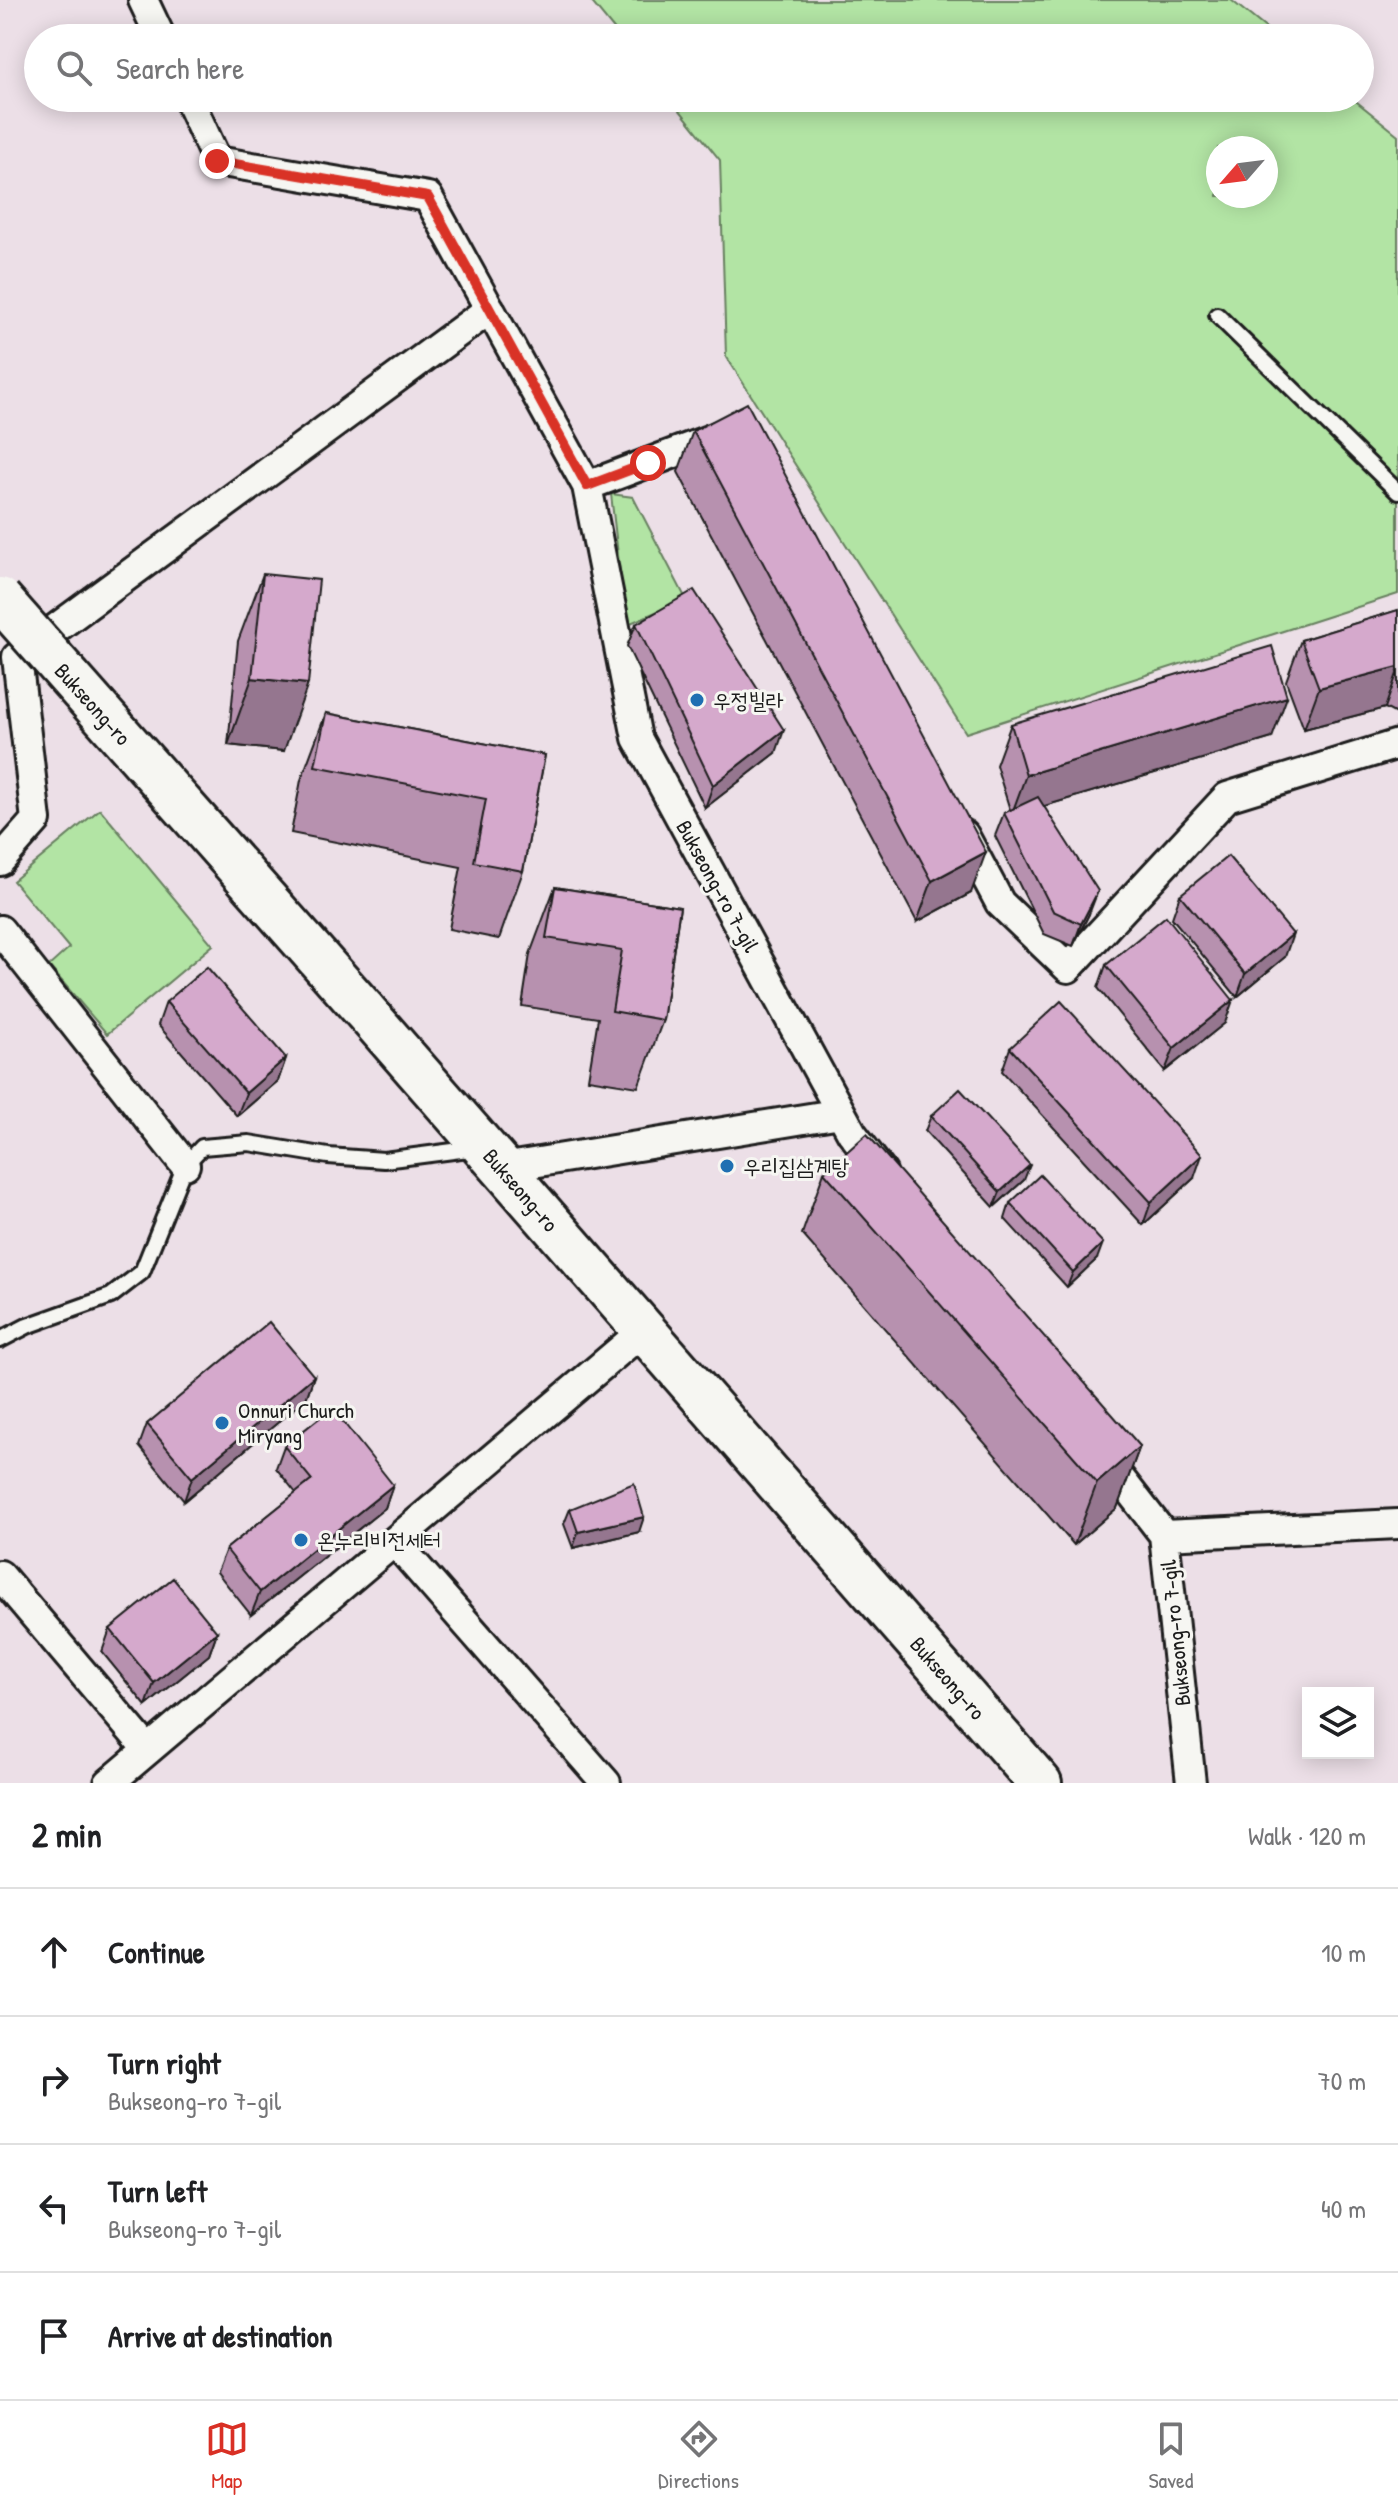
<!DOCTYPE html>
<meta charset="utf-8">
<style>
:root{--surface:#fff;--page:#f6f6f6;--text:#202124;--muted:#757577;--line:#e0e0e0;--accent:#d93025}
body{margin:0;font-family:"Patrick Hand","Poor Story",sans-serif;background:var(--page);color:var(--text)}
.controls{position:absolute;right:24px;bottom:24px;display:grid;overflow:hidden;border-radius:0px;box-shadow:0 4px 20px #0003}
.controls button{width:72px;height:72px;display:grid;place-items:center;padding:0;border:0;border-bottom:2px solid var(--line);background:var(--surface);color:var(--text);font:40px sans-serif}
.compass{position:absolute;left:1206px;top:136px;width:72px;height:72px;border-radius:50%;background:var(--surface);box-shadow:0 4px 20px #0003;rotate:242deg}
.stop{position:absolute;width:24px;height:24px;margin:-18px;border:6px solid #d93025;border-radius:50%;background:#fff}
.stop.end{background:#d93025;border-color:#fff;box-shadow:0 2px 8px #0008}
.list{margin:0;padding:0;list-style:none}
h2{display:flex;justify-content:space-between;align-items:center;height:104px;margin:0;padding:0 32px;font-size:34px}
h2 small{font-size:26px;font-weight:400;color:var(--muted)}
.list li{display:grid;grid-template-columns:52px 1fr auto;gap:24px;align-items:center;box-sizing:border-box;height:128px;padding:0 32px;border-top:2px solid var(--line)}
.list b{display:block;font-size:30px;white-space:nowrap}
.list p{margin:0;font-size:26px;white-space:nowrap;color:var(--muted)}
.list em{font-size:26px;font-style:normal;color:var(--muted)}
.icon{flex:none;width:44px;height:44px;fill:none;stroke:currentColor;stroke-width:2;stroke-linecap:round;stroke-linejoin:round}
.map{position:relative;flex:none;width:1398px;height:1783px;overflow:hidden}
.search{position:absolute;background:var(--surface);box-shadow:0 4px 20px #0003;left:24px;right:24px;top:24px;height:88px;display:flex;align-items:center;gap:20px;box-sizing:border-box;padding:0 28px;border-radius:44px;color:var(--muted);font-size:30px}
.sheet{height:616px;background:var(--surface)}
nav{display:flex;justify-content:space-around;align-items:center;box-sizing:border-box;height:112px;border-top:2px solid var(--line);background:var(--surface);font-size:22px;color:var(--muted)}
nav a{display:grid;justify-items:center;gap:4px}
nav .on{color:var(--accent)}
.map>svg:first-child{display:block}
.green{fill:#b2e4a4;stroke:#678060;stroke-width:2;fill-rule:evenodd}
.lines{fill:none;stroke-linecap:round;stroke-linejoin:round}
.lane-casing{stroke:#1c1c1c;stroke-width:20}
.street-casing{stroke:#1c1c1c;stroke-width:34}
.secondary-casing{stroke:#1c1c1c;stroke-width:48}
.lane{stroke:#f6f6f2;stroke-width:14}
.street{stroke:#f6f6f2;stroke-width:28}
.secondary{stroke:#f6f6f2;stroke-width:42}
.secondary-bridge-casing{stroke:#1c1c1c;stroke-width:48;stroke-linecap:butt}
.secondary-bridge{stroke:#f6f6f2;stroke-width:42}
.wall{fill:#b791af;stroke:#1c1c1c;stroke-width:2}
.shaded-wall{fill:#95768f;stroke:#1c1c1c;stroke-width:2}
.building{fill:#d5a9cc;stroke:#1c1c1c;stroke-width:2}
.route{stroke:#d93025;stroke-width:10}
.poi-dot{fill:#1f6fb2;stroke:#f6f6f2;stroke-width:3}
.labels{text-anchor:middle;stroke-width:6;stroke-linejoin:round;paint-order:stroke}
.poi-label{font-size:22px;fill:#1c1c1c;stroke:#f6f6f2;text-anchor:start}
.street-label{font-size:22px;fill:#1c1c1c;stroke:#f6f6f2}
</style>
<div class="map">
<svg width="1398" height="1783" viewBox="0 0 1398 1783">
<rect width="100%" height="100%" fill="#ecdfe7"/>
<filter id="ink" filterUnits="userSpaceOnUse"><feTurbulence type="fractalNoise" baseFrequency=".0125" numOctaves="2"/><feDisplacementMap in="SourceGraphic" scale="16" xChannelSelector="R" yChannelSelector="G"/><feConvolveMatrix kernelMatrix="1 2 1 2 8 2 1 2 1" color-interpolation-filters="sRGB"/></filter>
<g filter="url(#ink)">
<path class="green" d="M590,0H1231L1278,38H621Z
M670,98H1352L1398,135V594L966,733L726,356L720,160ZM1218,148H1266V196H1218Z
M611,494L633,497L686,599L626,625Z
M100,809L213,945L107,1034L49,966L69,948L13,881Z"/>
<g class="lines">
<defs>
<path id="lane" d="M1217,315L1398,492
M0,1340L27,1326L111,1296L142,1272L185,1165L202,1147L249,1143L328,1156L384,1160L476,1148"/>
<path id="street" d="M143,0L161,38
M188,98L217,161L428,197L587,486L637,738L852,1133L882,1172
M587,486L722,435
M964,835L1000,903L1068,968L1227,797L1398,744
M0,861L36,820L17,657L490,309
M0,930L185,1165
M502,1168L841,1113
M1102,1455L1164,1535L1191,1783
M1164,1535L1398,1524
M395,1542L606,1783
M0,1575L148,1750
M109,1783L644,1330"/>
<path id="secondary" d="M363,1009L1040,1783"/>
</defs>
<use href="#lane" class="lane-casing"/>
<use href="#street" class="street-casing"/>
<use href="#secondary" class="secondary-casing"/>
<use href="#lane" class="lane"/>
<use href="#street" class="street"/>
<use href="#secondary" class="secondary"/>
<defs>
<path id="secondary-bridge" d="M0,599L363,1009"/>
</defs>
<use href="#secondary-bridge" class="secondary-bridge-casing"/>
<use href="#secondary-bridge" class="secondary-bridge"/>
</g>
<path class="wall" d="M693,431L971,893L917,922L678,472Z
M263,574L284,751L228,745L238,641Z
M1398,610V715L1385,708L1304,729L1286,681L1301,640Z
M636,624L776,753L705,808L627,646Z
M326,713L545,755L523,871L499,939L449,929L461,867L291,833L301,780Z
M1011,724L1272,738L1044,806L1089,914L1073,946L1044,934L995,836L1004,813L1010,810L996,765Z
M555,887L680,907L663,1020L638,1087L588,1079L598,1018L522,1006L530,954Z
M1180,895L1285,957L1237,997L1172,918Z
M1106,965L1225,1023L1165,1071L1098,988Z
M166,1002L286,1058L278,1081L237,1116L158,1025Z
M1010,1048L1194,1178L1143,1225L1002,1071Z
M931,1116L1024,1180L994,1207L925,1131Z
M824,1172L1140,1446L1117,1508L1074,1545L802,1234Z
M1010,1203L1097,1259L1067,1287L1005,1219Z
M314,1376L306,1399L184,1501L139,1446L147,1424Z
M284,1446L393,1485L385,1508L251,1615L217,1572L226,1549L296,1493L276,1468Z
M570,1509L639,1532L573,1548L564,1524Z
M110,1629L217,1632L209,1655L146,1706L102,1652Z"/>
<path class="shaded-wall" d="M1398,667V671L1385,708L1304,729L1319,688Z
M252,678L308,684L284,751L228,745Z
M1287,697L1272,738L1011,816L1026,775Z
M784,730L776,753L705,808L713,785Z
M986,852L971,893L917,922L932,881Z
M1098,891L1089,914L1073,946L1081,924Z
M1293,934L1285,957L1237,997L1245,974Z
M1233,1000L1225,1023L1165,1071L1174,1048Z
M286,1058L278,1081L237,1116L246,1093Z
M1202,1155L1194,1178L1143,1225L1151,1202Z
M1030,1165L1024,1180L994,1207L1000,1192Z
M1103,1243L1097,1259L1067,1287L1073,1272Z
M314,1376L306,1399L184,1501L192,1478Z
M1140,1446L1117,1508L1074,1545L1097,1483Z
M393,1485L385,1508L251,1615L260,1592Z
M644,1517L639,1532L573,1548L578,1532Z
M217,1632L209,1655L146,1706L154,1683Z"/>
<path class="building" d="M747,403L986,852L932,881L693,431Z
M263,574L319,580L308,684L252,678Z
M694,590L784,730L713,785L636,624Z
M1398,610V667L1319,688L1301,640Z
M1272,646L1287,697L1026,775L1011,724Z
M326,713L545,755L523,871L474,862L486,799L315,766Z
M1038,797L1098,891L1081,924L1053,911L1004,813Z
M1228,856L1293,934L1245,974L1180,895Z
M555,887L680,907L663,1020L612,1011L622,950L546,938Z
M1166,916L1233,1000L1174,1048L1106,965Z
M207,967L286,1058L246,1093L166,1002Z
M1061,1001L1202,1155L1151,1202L1010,1048Z
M960,1089L1030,1165L1000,1192L931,1116Z
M867,1134L1140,1446L1097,1483L824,1172Z
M1040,1175L1103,1243L1073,1272L1010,1203Z
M269,1322L314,1376L192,1478L147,1424Z
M332,1408L393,1485L260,1592L226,1549L312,1480L284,1446Z
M634,1483L644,1517L578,1532L570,1509Z
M173,1578L217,1632L154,1683L110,1629Z"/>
</g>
<g class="lines" filter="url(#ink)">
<path class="route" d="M217,161L428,197L587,486L648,463"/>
</g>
<g class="poi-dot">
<circle cx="697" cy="700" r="8"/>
<circle cx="727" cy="1166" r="8"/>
<circle cx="222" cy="1423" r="8"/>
<circle cx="301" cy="1540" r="8"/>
</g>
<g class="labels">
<g class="poi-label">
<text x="713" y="708">우정빌라</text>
<text x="743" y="1174">우리집삼계탕</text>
<text x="238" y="1418">Onnuri Church<tspan x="238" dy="25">Miryang</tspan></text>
<text x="317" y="1548">온누리비전세터</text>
</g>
<g class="street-label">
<text transform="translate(93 704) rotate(48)" y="8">Bukseong-ro</text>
<text transform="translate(718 886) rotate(61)" y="8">Bukseong-ro 7-gil</text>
<text transform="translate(521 1190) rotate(49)" y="8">Bukseong-ro</text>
<text transform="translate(1175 1633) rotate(-96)" y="8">Bukseong-ro 7-gil</text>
<text transform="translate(948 1678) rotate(49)" y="8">Bukseong-ro</text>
</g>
</g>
</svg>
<div class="controls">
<button><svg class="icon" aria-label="layers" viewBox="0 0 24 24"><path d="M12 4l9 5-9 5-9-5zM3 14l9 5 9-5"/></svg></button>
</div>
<svg class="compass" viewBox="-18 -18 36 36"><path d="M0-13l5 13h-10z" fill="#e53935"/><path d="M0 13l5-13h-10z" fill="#757577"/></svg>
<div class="stop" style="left:648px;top:463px"></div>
<div class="stop end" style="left:217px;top:161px"></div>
<div class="search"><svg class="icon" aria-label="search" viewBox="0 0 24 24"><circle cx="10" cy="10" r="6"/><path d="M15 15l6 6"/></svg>Search here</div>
</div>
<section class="sheet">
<h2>2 min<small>Walk · 120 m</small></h2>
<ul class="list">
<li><svg class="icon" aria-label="ahead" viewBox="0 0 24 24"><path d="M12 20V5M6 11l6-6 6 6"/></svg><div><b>Continue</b></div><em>10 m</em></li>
<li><svg class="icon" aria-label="right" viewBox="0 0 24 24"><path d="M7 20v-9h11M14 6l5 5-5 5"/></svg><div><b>Turn right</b><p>Bukseong-ro 7-gil</p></div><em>70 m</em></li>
<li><svg class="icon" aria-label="left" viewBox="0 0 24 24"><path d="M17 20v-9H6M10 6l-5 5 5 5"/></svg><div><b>Turn left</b><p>Bukseong-ro 7-gil</p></div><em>40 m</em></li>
<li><svg class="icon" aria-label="arrive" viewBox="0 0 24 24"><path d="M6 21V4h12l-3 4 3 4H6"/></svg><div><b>Arrive at destination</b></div></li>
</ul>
</section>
<nav>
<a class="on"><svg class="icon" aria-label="map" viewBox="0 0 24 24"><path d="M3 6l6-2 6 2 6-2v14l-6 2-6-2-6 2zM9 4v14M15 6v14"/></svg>Map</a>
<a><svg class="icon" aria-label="directions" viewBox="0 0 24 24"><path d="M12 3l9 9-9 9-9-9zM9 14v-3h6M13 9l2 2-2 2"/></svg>Directions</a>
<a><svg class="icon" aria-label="saved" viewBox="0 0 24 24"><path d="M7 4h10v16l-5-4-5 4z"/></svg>Saved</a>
</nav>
